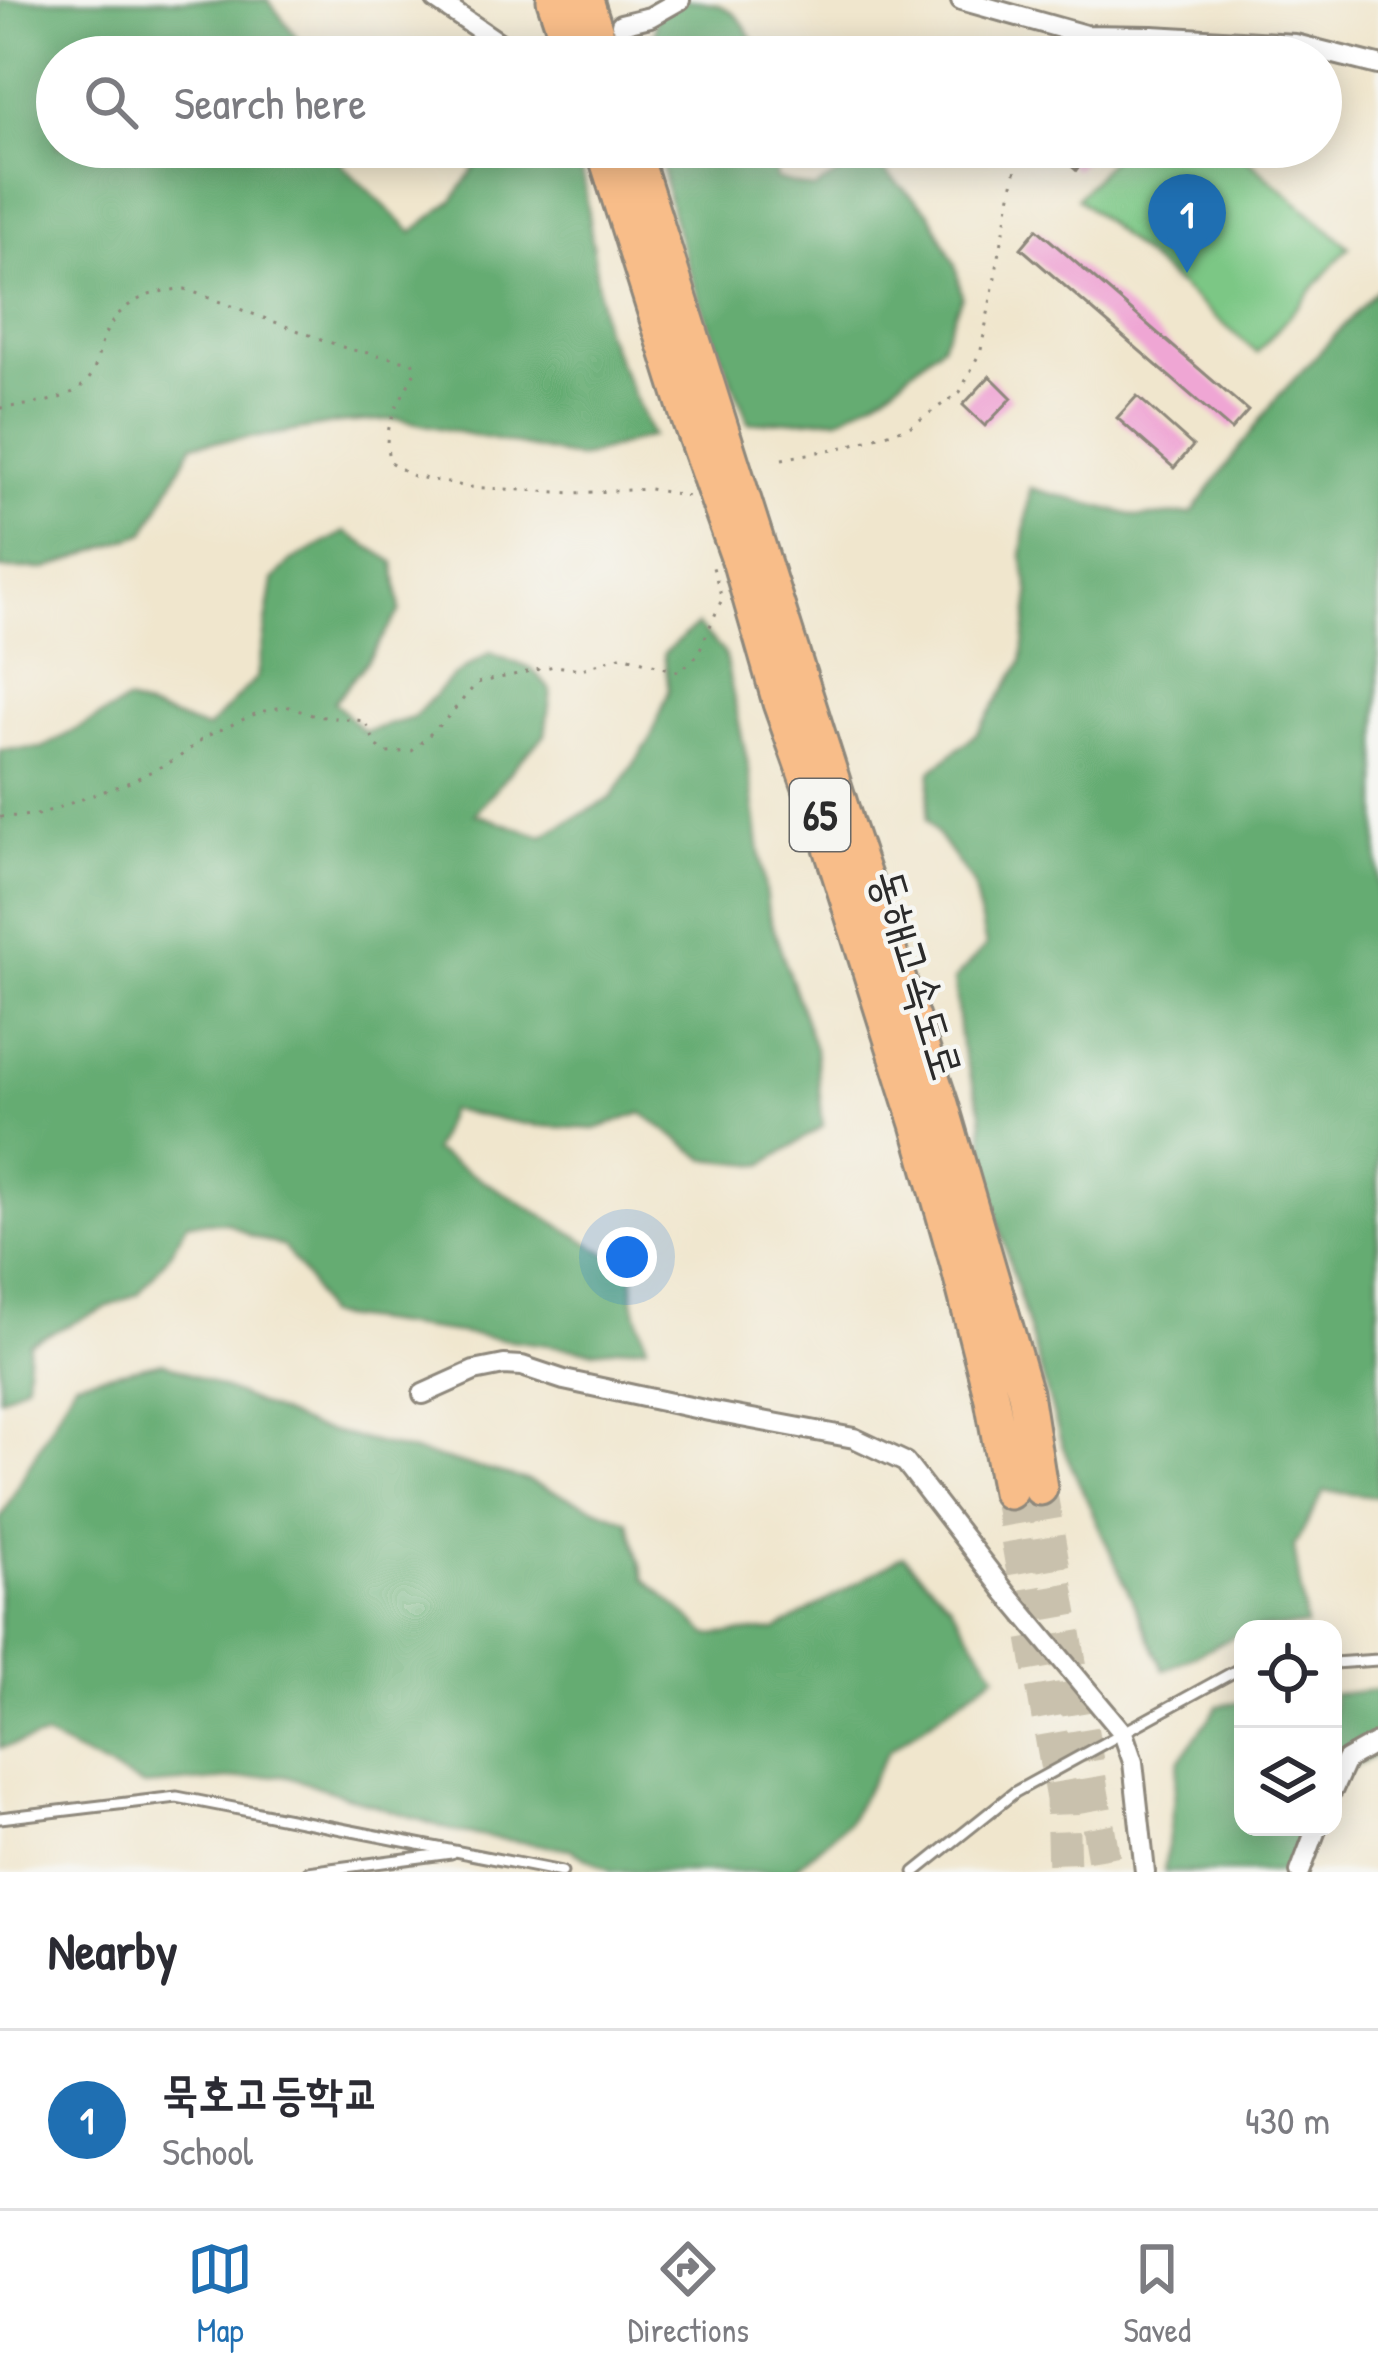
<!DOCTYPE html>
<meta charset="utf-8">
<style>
:root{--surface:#fff;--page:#f7f7f7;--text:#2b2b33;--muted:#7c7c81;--line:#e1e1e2;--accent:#1f6fb2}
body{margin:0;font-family:"Patrick Hand","Poor Story",sans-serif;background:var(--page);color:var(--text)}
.controls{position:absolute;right:36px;bottom:36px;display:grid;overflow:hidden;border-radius:24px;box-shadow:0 6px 30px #0003}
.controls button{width:108px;height:108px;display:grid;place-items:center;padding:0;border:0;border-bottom:3px solid var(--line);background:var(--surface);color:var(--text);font:60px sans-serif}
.you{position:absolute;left:627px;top:1257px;width:42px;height:42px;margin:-30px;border:9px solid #fff;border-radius:50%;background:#1a73e8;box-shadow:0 0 0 18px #1a73e833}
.badge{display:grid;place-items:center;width:78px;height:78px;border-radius:50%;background:var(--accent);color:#fff;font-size:39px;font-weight:700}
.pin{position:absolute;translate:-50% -99px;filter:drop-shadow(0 3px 6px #0008)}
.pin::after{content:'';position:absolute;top:63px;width:42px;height:36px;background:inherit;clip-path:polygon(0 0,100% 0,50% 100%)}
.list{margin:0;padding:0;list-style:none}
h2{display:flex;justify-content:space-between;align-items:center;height:156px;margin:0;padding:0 48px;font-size:51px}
h2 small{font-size:39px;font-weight:400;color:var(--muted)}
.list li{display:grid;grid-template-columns:78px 1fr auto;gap:36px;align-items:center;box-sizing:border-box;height:180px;padding:0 48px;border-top:3px solid var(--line)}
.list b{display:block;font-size:45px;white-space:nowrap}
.list p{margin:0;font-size:39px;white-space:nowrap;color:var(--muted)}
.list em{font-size:39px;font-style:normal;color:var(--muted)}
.icon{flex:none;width:66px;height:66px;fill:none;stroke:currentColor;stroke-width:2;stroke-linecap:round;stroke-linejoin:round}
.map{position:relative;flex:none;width:1378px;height:1872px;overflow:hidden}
.search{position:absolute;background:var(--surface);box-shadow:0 6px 30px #0003;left:36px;right:36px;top:36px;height:132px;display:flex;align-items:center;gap:30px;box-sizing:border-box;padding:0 42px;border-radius:66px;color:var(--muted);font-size:45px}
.sheet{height:336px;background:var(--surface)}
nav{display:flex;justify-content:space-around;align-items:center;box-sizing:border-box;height:168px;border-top:3px solid var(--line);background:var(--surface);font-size:33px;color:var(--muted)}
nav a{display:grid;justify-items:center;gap:6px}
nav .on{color:var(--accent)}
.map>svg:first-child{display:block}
.green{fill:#7cc785;stroke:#547958;stroke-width:3}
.forest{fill:#65ac72;stroke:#486c4e;stroke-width:3}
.building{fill:#efa6d4}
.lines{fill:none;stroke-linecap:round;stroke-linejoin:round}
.highway-tunnel{stroke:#c9c1ad;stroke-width:33;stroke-dasharray:33 16;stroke-linecap:butt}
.lane-casing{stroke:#8e887c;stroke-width:15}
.street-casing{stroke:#8e887c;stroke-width:24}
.highway-casing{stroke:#8e887c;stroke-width:39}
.path{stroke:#8e887c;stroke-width:3;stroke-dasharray:3 9;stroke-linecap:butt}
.lane{stroke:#fff;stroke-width:9}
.street{stroke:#fff;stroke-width:18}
.highway{stroke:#f8bd89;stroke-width:33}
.labels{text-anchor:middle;stroke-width:9;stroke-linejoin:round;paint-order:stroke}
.shield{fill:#f6f6f2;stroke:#686867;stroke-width:3}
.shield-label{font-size:42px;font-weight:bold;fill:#2b2b2b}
.street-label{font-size:45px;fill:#2b2b2b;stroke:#f6f6f2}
</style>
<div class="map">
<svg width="1378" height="1872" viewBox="0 0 1378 1872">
<rect width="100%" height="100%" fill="#f6f6f2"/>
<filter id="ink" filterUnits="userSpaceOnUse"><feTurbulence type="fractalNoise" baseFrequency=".00833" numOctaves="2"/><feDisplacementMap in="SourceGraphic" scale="24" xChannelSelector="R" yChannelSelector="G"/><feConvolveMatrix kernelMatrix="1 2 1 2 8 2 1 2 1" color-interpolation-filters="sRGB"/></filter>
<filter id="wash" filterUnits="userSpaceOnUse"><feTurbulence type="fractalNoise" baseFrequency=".004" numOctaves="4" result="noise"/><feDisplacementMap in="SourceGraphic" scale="48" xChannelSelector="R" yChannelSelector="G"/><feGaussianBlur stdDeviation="2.7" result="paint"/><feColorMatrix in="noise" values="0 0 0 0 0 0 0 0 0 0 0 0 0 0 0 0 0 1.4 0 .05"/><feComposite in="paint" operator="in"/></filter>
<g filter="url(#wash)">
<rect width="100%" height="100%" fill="#f0e6cd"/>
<path class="green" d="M1122,147H1233L1349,247L1257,353L1077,198Z"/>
<path class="forest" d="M0,0H268L296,36L307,57H57V147H337L342,165L412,232L453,200L489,147H576L585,187L603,327L652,436L579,458L398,419L338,423L266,436L193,444L145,533L47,569H0Z
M658,0C720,0 737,0 761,57H653Z
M660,147H779L775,179L814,189L868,156L929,212L955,265L962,296L942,344L886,392L839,418L749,423C715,337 669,239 660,147Z
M1378,289V1497L1324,1491L1294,1547L1306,1626L1243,1629V1632L1164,1670L1062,1445L986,1180L982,1112L961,1046L954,980L986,946L973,884L927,820L931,771L977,733L1022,662L1030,594L1022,556L1030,488L1139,517L1192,513L1275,400Z
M345,532L394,562L400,611L367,661L334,702L364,732L413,718L452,677L490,653L532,669L551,691L545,735L518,762L475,814L542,836L611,798L650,740L669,691L664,653L697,625L724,653L749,770L768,913L815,1049L823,1126L763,1165L705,1159L642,1113L595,1129L537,1126L449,1110L433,1151L633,1269V1301L647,1345L592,1351L325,1315L309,1282L284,1247L251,1236L226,1222H188L169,1255L139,1293L29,1343L26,1383L0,1398V750L42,748L127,702L207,729L257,677L273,581L290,562Z
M163,1362L312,1427L523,1479L628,1521L645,1578L708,1635L776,1630L903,1556L950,1603L996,1674L889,1750L848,1822L791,1872H612L570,1849L460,1833L282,1775L144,1786L45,1737L0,1748V1519L75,1381Z
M1378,1690V1754L1336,1776L1333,1781V1694Z
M1243,1702V1827H1309L1289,1872H1164L1179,1761L1218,1706Z"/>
<g id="blocks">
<path class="building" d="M1050,147H1094L1076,170Z
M1037,229L1248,411L1231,430L1021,248Z
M990,376L1012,398L985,426L963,405Z
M1137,396L1193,446L1174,468L1117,418Z"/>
</g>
</g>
<g filter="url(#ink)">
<use href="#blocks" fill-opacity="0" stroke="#8e887c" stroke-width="3"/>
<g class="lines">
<path class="highway-tunnel" d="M1040,1488L1106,1872
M1009,1492L1062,1799L1064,1872"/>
<defs>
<path id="lane" d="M1333,1663L1378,1660
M0,1818L177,1797L562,1872
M308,1872L451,1853
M915,1872L1015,1792L1237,1670H1243"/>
<path id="street" d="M436,0L511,51L532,46
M961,0L1085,35L1152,36L1295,44L1378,65
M621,24L650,17L680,0
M423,1394L474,1371L504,1365L522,1366L564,1380L709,1411L854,1438L905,1462L1007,1594L1123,1733L1133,1762L1145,1872
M1333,1789L1346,1760L1378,1742
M1300,1872L1317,1827"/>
<path id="highway" d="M554,0L573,57
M586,0L604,57
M603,147L687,414L739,560L780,703L829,841L918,1124L957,1262L992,1399L1009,1492
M632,147L848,829L941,1104L1025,1393L1040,1488"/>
</defs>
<use href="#lane" class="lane-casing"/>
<use href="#street" class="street-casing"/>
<use href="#highway" class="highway-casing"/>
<path class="path" d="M0,408C25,405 63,403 83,385C96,375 97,357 102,342C115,304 148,290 185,289L348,349L412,362L416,369C402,400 379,426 390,462L413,476L468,487L575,493L649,489L689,496
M782,459L844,447L911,426L960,392L981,350L1017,163L1026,147
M0,817L37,815L130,782L178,758L205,737L257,713L286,706L315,716L365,721L376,745L387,753L412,751L446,719L477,683L554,666L582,669L623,655L679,672L697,656L722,599L711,560"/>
<use href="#lane" class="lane"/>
<use href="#street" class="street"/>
<use href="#highway" class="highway"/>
</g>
</g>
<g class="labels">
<rect class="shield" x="790" y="779" width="60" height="72" rx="9"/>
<g class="shield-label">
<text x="820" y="830">65</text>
</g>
<g class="street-label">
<text transform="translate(918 974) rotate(73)" y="16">동해고속도로</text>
</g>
</g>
</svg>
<div class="controls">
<button><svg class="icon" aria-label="locate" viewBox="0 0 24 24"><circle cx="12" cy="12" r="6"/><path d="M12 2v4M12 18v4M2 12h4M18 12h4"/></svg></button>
<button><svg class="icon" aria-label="layers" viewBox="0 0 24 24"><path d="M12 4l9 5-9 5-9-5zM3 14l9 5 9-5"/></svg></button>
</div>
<div class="you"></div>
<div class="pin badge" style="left:1187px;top:273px">1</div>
<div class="search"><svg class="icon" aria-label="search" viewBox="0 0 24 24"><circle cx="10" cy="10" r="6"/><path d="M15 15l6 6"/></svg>Search here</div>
</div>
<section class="sheet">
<h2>Nearby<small></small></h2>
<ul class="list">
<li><span class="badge">1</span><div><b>묵호고등학교</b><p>School</p></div><em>430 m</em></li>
</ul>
</section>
<nav>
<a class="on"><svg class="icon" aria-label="map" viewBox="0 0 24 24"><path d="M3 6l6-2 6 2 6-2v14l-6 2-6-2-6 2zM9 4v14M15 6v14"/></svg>Map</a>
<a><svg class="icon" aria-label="directions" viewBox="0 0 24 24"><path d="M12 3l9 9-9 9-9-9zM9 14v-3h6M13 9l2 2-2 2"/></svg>Directions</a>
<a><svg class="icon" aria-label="saved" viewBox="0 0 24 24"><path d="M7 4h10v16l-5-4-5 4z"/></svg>Saved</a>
</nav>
